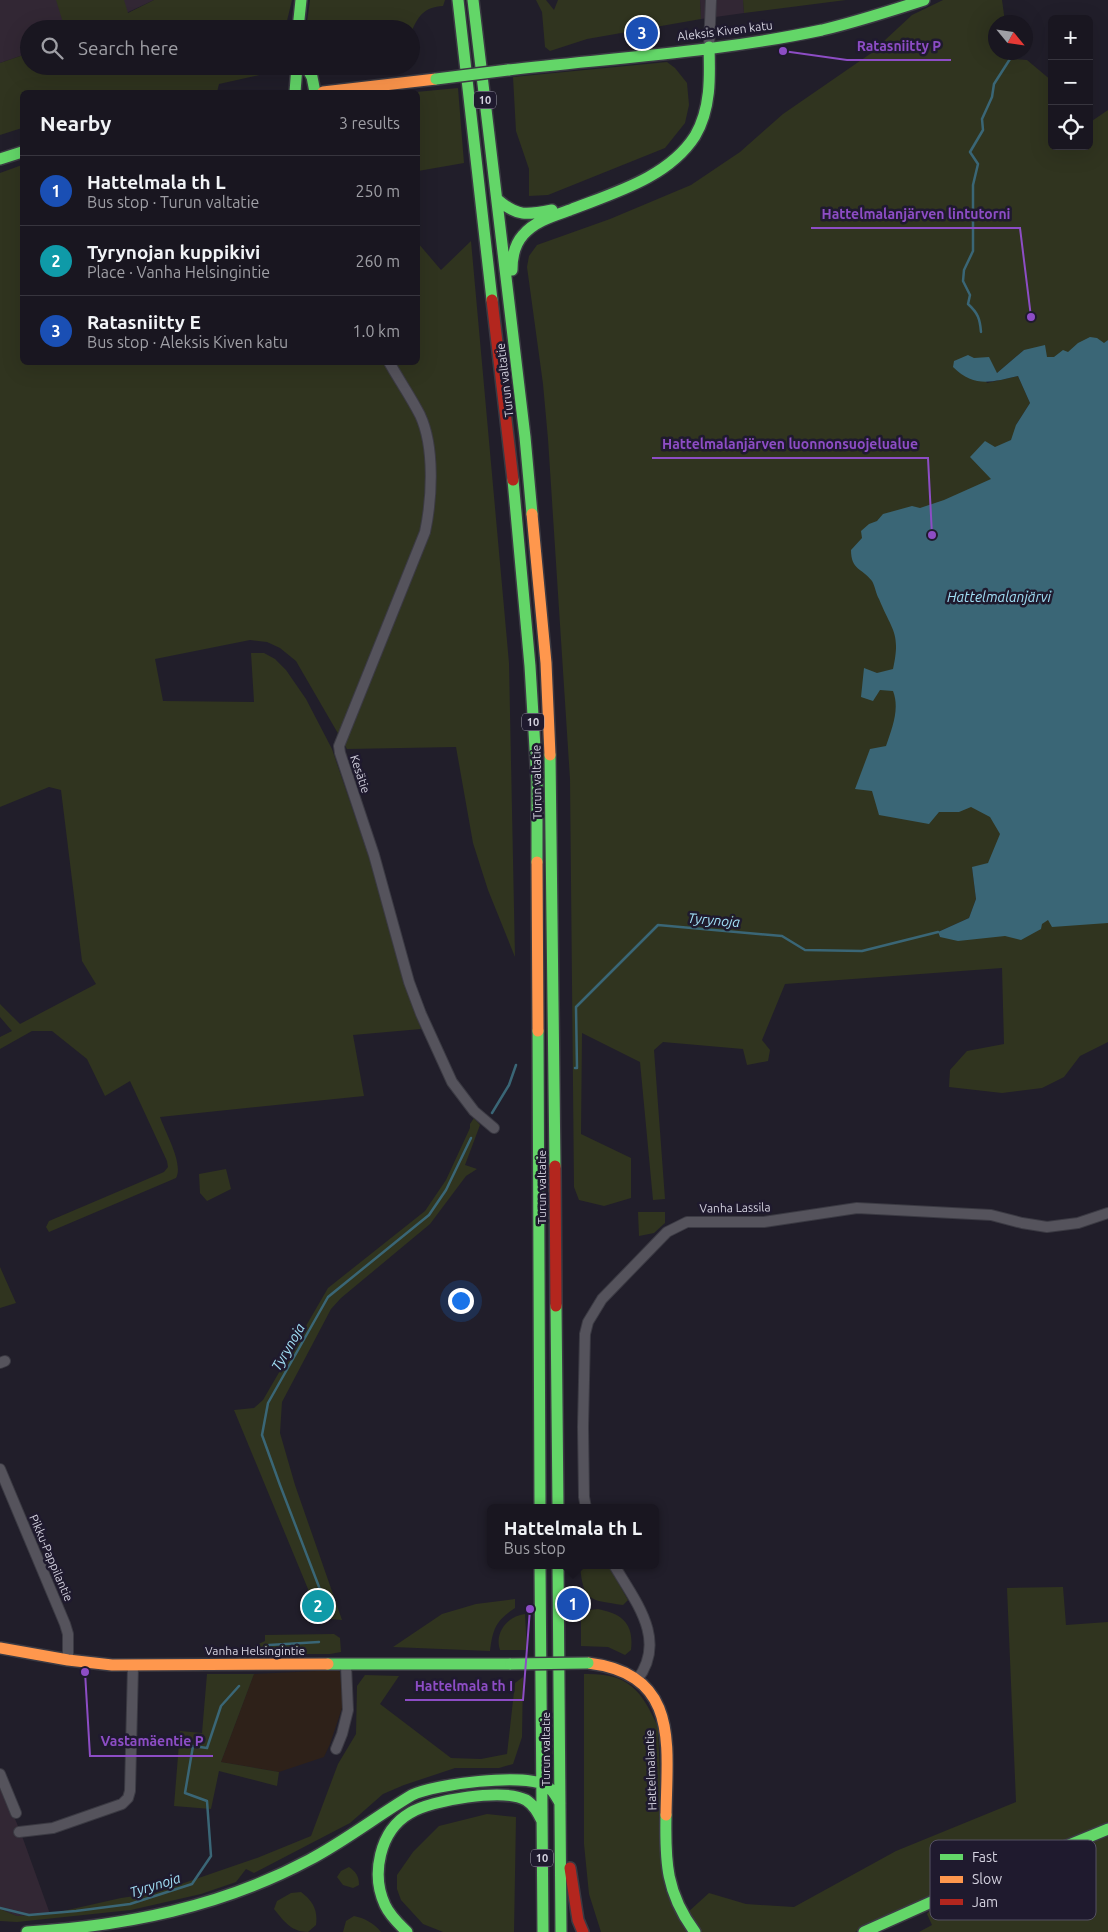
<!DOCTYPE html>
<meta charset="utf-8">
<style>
:root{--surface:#191620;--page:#221f29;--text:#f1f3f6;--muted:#9f9fa5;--line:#37353e;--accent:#9593a0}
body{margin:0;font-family:Ubuntu,sans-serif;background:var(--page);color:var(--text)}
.controls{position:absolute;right:15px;top:15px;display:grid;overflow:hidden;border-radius:8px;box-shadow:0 5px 20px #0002}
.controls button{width:45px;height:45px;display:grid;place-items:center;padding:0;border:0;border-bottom:1px solid var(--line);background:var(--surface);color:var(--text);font:25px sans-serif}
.compass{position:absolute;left:988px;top:15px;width:45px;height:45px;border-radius:50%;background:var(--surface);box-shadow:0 5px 20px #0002;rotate:119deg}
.you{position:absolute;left:460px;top:1300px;width:18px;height:18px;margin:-12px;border:4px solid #fff;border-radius:50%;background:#1a73e8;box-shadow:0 0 0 8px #1a73e833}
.badge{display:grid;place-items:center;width:32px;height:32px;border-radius:50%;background:var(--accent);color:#fff;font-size:16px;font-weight:700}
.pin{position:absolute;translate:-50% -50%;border:2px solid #fff;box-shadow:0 1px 5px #0006}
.popup{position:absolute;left:487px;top:1504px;width:172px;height:65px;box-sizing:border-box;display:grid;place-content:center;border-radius:8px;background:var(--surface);filter:drop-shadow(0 1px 4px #0005);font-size:16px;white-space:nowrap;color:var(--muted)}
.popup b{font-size:19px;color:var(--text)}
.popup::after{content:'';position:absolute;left:50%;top:100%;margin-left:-10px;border:10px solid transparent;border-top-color:var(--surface)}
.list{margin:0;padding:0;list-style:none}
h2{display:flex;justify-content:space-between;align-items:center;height:65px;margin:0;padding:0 20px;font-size:21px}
h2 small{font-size:16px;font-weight:400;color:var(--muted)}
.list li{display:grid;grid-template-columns:32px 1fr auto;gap:15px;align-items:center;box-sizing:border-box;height:70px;padding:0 20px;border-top:1px solid var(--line)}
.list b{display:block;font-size:19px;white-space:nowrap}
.list p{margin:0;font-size:16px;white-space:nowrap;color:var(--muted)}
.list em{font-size:16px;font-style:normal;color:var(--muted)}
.icon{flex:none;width:28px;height:28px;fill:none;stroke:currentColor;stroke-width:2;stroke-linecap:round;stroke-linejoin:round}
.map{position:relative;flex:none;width:1108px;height:1932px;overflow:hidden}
.search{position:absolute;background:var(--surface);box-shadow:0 5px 20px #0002;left:20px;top:20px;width:400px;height:55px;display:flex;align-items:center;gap:12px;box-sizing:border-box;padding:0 18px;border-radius:28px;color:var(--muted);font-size:19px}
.panel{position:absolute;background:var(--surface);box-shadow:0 5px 20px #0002;left:20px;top:90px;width:400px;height:275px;border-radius:8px}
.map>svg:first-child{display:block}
.commercial{fill:#2e2119}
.industrial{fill:#322734}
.green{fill:#30341f;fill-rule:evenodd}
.water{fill:#3a6676}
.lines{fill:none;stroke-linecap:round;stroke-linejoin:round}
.stream{stroke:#3a6676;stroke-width:2.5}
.street-casing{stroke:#3b3a43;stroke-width:12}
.fast-casing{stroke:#3b3a43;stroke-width:14}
.slow-casing{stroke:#3b3a43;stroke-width:14}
.jam-casing{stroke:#3b3a43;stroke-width:14}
.street{stroke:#55535c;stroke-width:10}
.fast{stroke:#63d668;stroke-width:11}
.slow{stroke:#ff974d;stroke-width:11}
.jam{stroke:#b3261e;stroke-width:11}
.fast-bridge-casing{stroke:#3b3a43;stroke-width:14;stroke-linecap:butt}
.fast-bridge{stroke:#63d668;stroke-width:11}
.labels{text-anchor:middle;stroke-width:5;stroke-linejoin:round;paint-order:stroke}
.shield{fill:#1f1a2e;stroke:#9e9baa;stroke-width:1}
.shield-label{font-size:11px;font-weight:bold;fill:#d4d2df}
.street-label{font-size:12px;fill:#d4d2df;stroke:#1f1a2e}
.water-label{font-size:14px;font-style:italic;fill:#a2e1f7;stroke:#1f1a2e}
.key{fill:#1f1a2e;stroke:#555163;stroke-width:1}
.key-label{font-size:14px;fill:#d4d2df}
.leader{fill:none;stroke:#8d4dc5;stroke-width:2}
.callout-dot{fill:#8d4dc5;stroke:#1f1a2e;stroke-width:2}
.callout-label{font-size:14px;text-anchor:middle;font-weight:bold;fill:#8d4dc5;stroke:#1f1a2e;stroke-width:5;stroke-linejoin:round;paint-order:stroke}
</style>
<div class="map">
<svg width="1108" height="1932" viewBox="0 0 1108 1932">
<rect width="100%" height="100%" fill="#211e2a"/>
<path class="commercial" d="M337,1670L340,1672L343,1705L330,1744L324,1757L279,1772L221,1762L254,1674Z"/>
<path class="industrial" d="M0,0H154L92,29H29V53L0,63Z
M700,0H743L744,13L701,19Z
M0,1782L22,1836L50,1914L17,1916L0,1909Z"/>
<path class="green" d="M56,0H124L128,13L154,0H292L285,29H65Z
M310,0H445L443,6C424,7 418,16 411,33V29H306Z
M536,0H546L554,10L558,0H700L701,19L587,39L550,51L545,47L542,12Z
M743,0H846L744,13Z
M943,0H1002L1005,22H996V52L1009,53L1010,59L1027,60L1052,81V146H1089V123L1108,110V1042L1080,1056L1064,1077L1042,1088L1002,1093L949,1087L950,1070L967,1051L1004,1044L1002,968L785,984L762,1040L770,1050L768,1061L747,1065L743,1049L663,1042L654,1050L665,1199L653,1200L640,1062L582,1033L581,1134L631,1158V1198L604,1206L579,1200L574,1187L570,779L548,439L543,384L527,267L529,256L537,245L610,219L691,185L740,152L783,114L870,54L912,15ZM1024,350L1044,419L1016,425L1030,403L1018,376L987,383L968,355L997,373ZM972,867L996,915L940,937L938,932L969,918L976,899Z
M29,53V66H282V70L219,84L217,92H22V128L0,135V63Z
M667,62L675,68L687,83L689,105L685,123L665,148L548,195L529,196V169L516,131L513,77Z
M310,66H408L315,73Z
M458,88L464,163L418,171V92H416Z
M22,165V362H418V243L441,270L471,241L509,663L515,957L488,890L473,843L456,747L347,749L296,661L280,648L267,642L250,640L155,659L163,701L254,702L251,653H264L275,659L286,670L306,699L332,749L374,872L421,1029L353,1035L364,1096L160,1117C165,1132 184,1164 176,1178L49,1232L46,1227L49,1221L164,1172L168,1167L167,1161L130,1081L105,1096L87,1059L52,1031H32L0,1049V1037L12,1031L0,1017V1004L20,1024L96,984L82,961L61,790L49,787L0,807V173Z
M474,1118L480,1125L465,1165L477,1169L466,1176L430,1224L341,1298L331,1309L282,1402L280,1433L295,1485L342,1620L320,1618L234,1410L254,1408L263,1400L328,1288L425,1211L446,1180L470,1128V1124Z
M226,1169L231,1189L207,1201L200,1193L199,1174Z
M638,1212H665V1223L654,1233L639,1236Z
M0,1267L16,1303L0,1308Z
M580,1565H608L628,1600L623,1605C590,1600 583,1602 580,1565Z
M1063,1587L1066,1625L1108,1622V1824L937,1895L855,1932H701L687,1913L709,1893L746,1904L794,1907L896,1851L1016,1802L1007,1588Z
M515,1599V1608C496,1621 493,1628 490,1651L393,1647L442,1614L476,1604Z
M598,1609C623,1614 634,1624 631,1650L625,1655L608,1647L581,1646V1611Z
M525,1614L527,1650H500C494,1632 508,1616 525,1614Z
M334,1634L340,1638L341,1652L330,1654H253L254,1646L265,1641V1635Z
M207,1674H254L221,1762L279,1772L277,1786L219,1771L211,1809L174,1806L180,1731L202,1733Z
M584,1674C628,1673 641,1689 658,1727L665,1889L673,1908L689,1932H601L589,1894L584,1844Z
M365,1675L399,1676L380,1704L451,1758L481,1759L507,1754L515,1683L523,1677L522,1737L513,1764L499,1768H455L404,1785L383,1794L350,1823L254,1873L246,1869L236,1882L201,1894L131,1910L17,1922L0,1921V1909L17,1916L50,1914L121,1898L155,1893L257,1858L311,1836L338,1764L356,1734L357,1686Z
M487,1814L516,1817L514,1932H443L423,1924L401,1900L397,1889V1875L413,1852L439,1826Z
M1108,1833V1932H919L932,1925L927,1914L933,1906Z
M349,1867C356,1872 359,1876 359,1885L353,1888L343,1885L337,1877L341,1871Z
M301,1892C313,1901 318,1910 316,1925L308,1932C291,1932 284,1921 274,1909L277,1901L291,1893Z
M354,1916C364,1918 374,1923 381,1932H343L346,1921Z"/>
<path class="water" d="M1090,337L1097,338L1104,343L1108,340V923L1052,927L1048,920L1042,924L1041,929L1021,940L1005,936L958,941L940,937L938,932L969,918L976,899L972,867L988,863L1000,834L990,817L971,807L959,812H939L929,824L879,815L872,791L855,789L870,749L886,746C892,728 900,709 893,691L880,690L873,701L861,697L864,668L877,673L893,669C901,632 892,631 879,599C876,594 875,586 872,581C862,568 851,570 851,550L862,538L861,531L869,524L877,521L883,514L912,506L920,508L944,500L991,479L970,457L985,441L995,447L1011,440L1016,425L1030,403L1018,376C992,382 974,388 953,367L954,361L968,355L974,358L989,357L997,373L1024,350L1045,345L1047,357H1054L1063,350L1068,352L1078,343Z"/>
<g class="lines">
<path class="stream" d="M981,332C980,319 978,313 968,304L970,295L963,281L964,270L973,251V185L978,164L970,152L983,130L982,119L992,97L994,84L1010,59
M575,1068H577L576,1007L658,925L782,936L805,950L862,951L938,932
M492,1113L509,1085L516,1065
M329,1613L280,1485L262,1435L268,1403L328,1297L429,1215L446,1190L471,1138
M269,1645L319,1642
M0,1908L29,1915L76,1911L130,1904L192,1884L211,1856L207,1801L185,1793L193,1746L207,1748L221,1706L239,1686"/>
<defs>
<path id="street" d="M709,47L711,0
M389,362C399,380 411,397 420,415C435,447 432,499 425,532L339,746L340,753L374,855L409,982L421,1014L452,1082L474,1111L494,1128
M0,1363L5,1361
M0,1469L65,1624L68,1634V1660
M586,1508L584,1497L583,1427L585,1334L588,1322L602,1299L667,1232L687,1222H764L857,1208L991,1215L1022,1223L1047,1227L1078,1223L1108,1213
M614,1565C635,1601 668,1640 637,1680
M336,1749L342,1734L348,1710L346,1665
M0,1774L16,1813
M19,1832L53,1828L122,1804L128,1798L130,1791L133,1666"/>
<path id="fast" d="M458,0L492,300
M473,0L525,437L532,514
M298,29L301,0
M306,66L312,77L315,92
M508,70C613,58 718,52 822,30C856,22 890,11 924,0
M295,92L297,66
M0,159L22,152
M497,199C517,217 527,215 552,210
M512,270C512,257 514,245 523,235C535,221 553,216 570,210C613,193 668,178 695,136C711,109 710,77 709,47
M513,480L530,666L537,781V862
M550,755L555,1166
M538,1031L540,1508
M556,1306L558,1508
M540,1565L543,1932
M558,1565L561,1932
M328,1664H511
M666,1815C665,1862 666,1893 695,1932
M27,1932C125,1926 221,1907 309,1860C345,1841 377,1816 412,1795C435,1784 523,1773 545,1785C553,1789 556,1796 560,1803
M407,1932C399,1924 390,1916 385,1905C371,1875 379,1831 410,1813C431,1800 503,1788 526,1800C534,1805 538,1813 542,1821
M864,1932L947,1895L1108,1829"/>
<path id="slow" d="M323,92L436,79
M532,514L546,663L550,755
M537,862L538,1031
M0,1648L68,1660L112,1665L328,1664
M588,1663C680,1674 667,1744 666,1815"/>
<path id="jam" d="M492,300L513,480
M555,1166L556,1306
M570,1868L578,1920L583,1932"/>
</defs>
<use href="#street" class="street-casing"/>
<use href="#fast" class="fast-casing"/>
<use href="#slow" class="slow-casing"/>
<use href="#jam" class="jam-casing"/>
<use href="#street" class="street"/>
<use href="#fast" class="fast"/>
<use href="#slow" class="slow"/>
<use href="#jam" class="jam"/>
<defs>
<path id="fast-bridge" d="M436,79L508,70
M511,1664L588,1663"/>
</defs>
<use href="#fast-bridge" class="fast-bridge-casing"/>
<use href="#fast-bridge" class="fast-bridge"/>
</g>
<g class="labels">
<g class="shield">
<rect x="474" y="91.5" width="22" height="17" rx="4"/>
<rect x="522" y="713.5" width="22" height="17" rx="4"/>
<rect x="531" y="1849.5" width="22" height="17" rx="4"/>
</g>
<g class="shield-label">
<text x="485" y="104">10</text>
<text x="533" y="726">10</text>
<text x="542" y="1862">10</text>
</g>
<g class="street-label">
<text transform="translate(725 31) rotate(-7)" y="4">Aleksis Kiven katu</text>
<text transform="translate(505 380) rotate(-97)" y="4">Turun valtatie</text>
<text transform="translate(360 774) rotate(72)" y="4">Kesätie</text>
<text transform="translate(537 782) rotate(-91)" y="4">Turun valtatie</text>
<text transform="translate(542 1187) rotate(-90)" y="4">Turun valtatie</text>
<text transform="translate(735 1208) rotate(-1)" y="4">Vanha Lassila</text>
<text transform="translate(51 1558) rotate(67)" y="4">Pikku-Pappilantie</text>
<text x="255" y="1655">Vanha Helsingintie</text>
<text transform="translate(546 1749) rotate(-90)" y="4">Turun valtatie</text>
<text transform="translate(651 1770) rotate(-92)" y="4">Hattelmalantie</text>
</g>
<g class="water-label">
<text x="999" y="602">Hattelmalanjärvi</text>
<text transform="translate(714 920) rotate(5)" y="5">Tyrynoja</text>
<text transform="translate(288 1347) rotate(-60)" y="5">Tyrynoja</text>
<text transform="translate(155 1885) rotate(-17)" y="5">Tyrynoja</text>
</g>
</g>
<rect x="930" y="1840" width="166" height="80" rx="8" class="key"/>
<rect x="940" y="1854" width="23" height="6" fill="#63d668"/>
<rect x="940" y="1876" width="23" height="7" fill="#ff974d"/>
<rect x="940" y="1899" width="23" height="6" fill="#b3261e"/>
<g class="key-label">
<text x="972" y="1862">Fast</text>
<text x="972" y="1884">Slow</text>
<text x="972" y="1907">Jam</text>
</g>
<path class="leader" d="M783 51L847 60H951M1031 317L1020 228H811M932 535L928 458H652M530 1609L523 1700H405M85 1672L90 1756H213"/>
<g class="callout-dot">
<circle cx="783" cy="51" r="5"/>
<circle cx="1031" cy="317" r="5"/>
<circle cx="932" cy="535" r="5"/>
<circle cx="530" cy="1609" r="5"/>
<circle cx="85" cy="1672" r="5"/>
</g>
<g class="callout-label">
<text x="899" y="51">Ratasniitty P</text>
<text x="916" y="219">Hattelmalanjärven lintutorni</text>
<text x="790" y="449">Hattelmalanjärven luonnonsuojelualue</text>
<text x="464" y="1691">Hattelmala th I</text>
<text x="152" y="1746">Vastamäentie P</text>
</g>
</svg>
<div class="controls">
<button>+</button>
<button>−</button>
<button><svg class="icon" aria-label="locate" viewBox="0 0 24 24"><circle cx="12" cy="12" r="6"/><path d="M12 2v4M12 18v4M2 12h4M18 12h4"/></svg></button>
</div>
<svg class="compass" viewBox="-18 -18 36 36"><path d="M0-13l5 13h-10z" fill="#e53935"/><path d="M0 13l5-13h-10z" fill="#9f9fa5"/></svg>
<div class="you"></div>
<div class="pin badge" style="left:573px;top:1604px;background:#1a4fb4">1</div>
<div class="popup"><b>Hattelmala th L</b>Bus stop</div>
<div class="pin badge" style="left:318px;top:1606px;background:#0f9aa8">2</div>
<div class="pin badge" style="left:642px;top:33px;background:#1a4fb4">3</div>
<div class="search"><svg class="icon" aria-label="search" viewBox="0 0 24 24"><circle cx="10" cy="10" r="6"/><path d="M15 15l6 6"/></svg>Search here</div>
<section class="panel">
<h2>Nearby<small>3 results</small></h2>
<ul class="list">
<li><span class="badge" style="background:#1a4fb4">1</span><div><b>Hattelmala th L</b><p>Bus stop · Turun valtatie</p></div><em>250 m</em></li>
<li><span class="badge" style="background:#0f9aa8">2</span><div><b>Tyrynojan kuppikivi</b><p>Place · Vanha Helsingintie</p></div><em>260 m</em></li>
<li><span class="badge" style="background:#1a4fb4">3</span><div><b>Ratasniitty E</b><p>Bus stop · Aleksis Kiven katu</p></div><em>1.0 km</em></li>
</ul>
</section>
</div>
